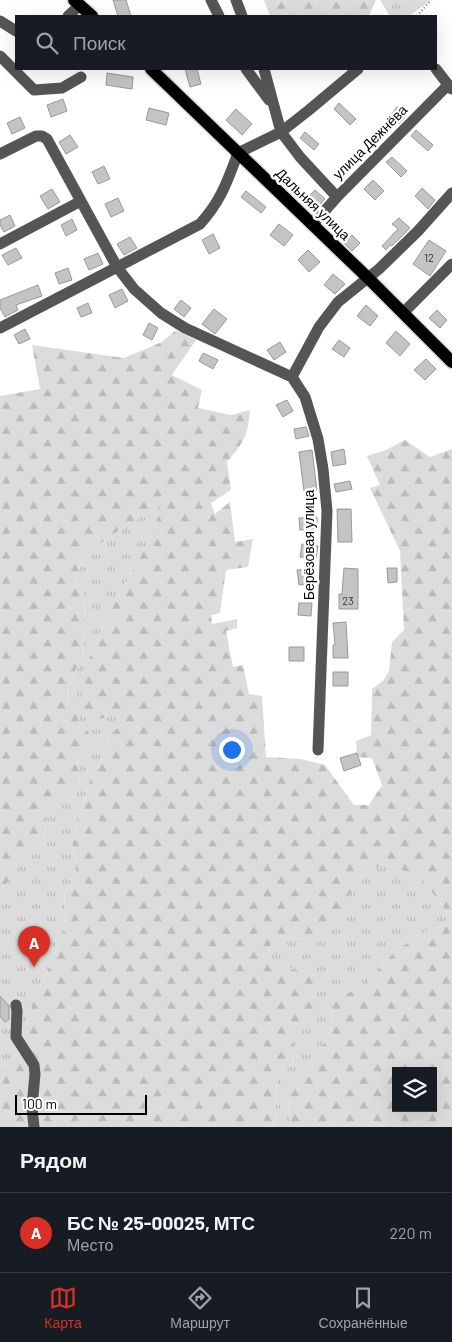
<!DOCTYPE html>
<html lang="ru">
<meta charset="utf-8">
<style>
:root{--surface:#171b24;--page:#20242c;--text:#f1f3f6;--muted:#9ea1a6;--line:#363941;--accent:#d93025}
body{margin:0;font-family:Barlow,sans-serif;background:var(--page);color:var(--text)}
.controls{position:absolute;right:15px;bottom:15px;display:grid;overflow:hidden;border-radius:0px;box-shadow:0 5px 20px #0002}
.controls button{width:45px;height:45px;display:grid;place-items:center;padding:0;border:0;border-bottom:1px solid var(--line);background:var(--surface);color:var(--text);font:25px sans-serif}
.scale{position:absolute;left:15px;bottom:12px;width:132px;box-sizing:border-box;padding-left:5px;border:2px solid #000;border-top:0;font-size:14px;line-height:18px;white-space:nowrap;color:#000;-webkit-text-stroke:4px #fff;paint-order:stroke}
.you{position:absolute;left:231px;top:749px;width:18px;height:18px;margin:-12px;border:4px solid #fff;border-radius:50%;background:#1a73e8;box-shadow:0 0 0 8px #1a73e833}
.badge{display:grid;place-items:center;width:32px;height:32px;border-radius:50%;background:var(--accent);color:#fff;font-size:16px;font-weight:700}
.pin{position:absolute;translate:-50% -41px;filter:drop-shadow(0 1px 2px #0008)}
.pin::after{content:'';position:absolute;top:26px;width:18px;height:15px;background:inherit;clip-path:polygon(0 0,100% 0,50% 100%)}
.list{margin:0;padding:0;list-style:none}
h2{display:flex;justify-content:space-between;align-items:center;height:65px;margin:0;padding:0 20px;font-size:21px}
h2 small{font-size:16px;font-weight:400;color:var(--muted)}
.list li{display:grid;grid-template-columns:32px 1fr auto;gap:15px;align-items:center;box-sizing:border-box;height:80px;padding:0 20px;border-top:1px solid var(--line)}
.list b{display:block;font-size:19px;white-space:nowrap}
.list p{margin:0;font-size:16px;white-space:nowrap;color:var(--muted)}
.list em{font-size:16px;font-style:normal;color:var(--muted)}
.icon{flex:none;width:28px;height:28px;fill:none;stroke:currentColor;stroke-width:2;stroke-linecap:round;stroke-linejoin:round}
.map{position:relative;flex:none;width:452px;height:1127px;overflow:hidden}
.search{position:absolute;background:var(--surface);box-shadow:0 5px 20px #0002;left:15px;right:15px;top:15px;height:55px;display:flex;align-items:center;gap:12px;box-sizing:border-box;padding:0 18px;border-radius:0px;color:var(--muted);font-size:19px}
.sheet{height:145px;background:var(--surface)}
nav{display:flex;justify-content:space-around;align-items:center;box-sizing:border-box;height:70px;border-top:1px solid var(--line);background:var(--surface);font-size:14px;color:var(--muted)}
nav a{display:grid;justify-items:center;gap:2px}
nav .on{color:var(--accent)}
.map>svg:first-child{display:block}
.grass{fill:url(#grass-tufts)}
.forest{fill:url(#forest-firs);fill-rule:evenodd}
.building{fill:#c4c4c4;stroke:#999}
.lines{fill:none;stroke-linecap:round;stroke-linejoin:round}
.major-casing{stroke:#dbdbdb;stroke-width:15}
.path{stroke:#777;stroke-width:2;stroke-dasharray:1 2.5;stroke-linecap:butt}
.minor{stroke:#555;stroke-width:11}
.major{stroke:#000;stroke-width:12}
.labels{text-anchor:middle;stroke-width:5;stroke-linejoin:round;paint-order:stroke}
.number-label{font-size:11px;fill:#313131}
.street-label{font-size:14px;fill:#000;stroke:#fff}
</style>
<div class="map">
<svg width="452" height="1127" viewBox="0 0 452 1127">
<defs>
<pattern id="grass-tufts" width="24" height="20" patternUnits="userSpaceOnUse" patternTransform="scale(1.25)"><rect width="24" height="20" fill="#dcdcdc"/><path d="M3 7l-1-3M5 7V3M7 7l1-3M15 17l-1-3M17 17v-4M19 17l1-3" fill="none" stroke="#bbb"/></pattern>
<pattern id="forest-firs" width="22" height="20" patternUnits="userSpaceOnUse" patternTransform="scale(1.25)"><rect width="22" height="20" fill="#dcdcdc"/><path d="M5 1l3.5 6h-7zM16 11l3.5 6h-7z" fill="#bbb"/></pattern>
</defs>
<rect width="100%" height="100%" fill="#fff"/>
<path class="grass" d="M380,0H431L409,16H390Z
M164,503L148,543L125,584L100,632L80,681L125,723L109,735L103,757L90,780L72,842L76,870L64,895L66,927L46,975L35,993L27,1025V1041L20,1053L6,1065L0,1066V890L7,883L27,854L44,842L47,814L80,783L77,757L98,744L82,724L67,700L70,683L83,653L85,598L75,579L85,554L125,526Z
M386,865L420,876L452,919V923L425,932L395,951L367,983L334,1000L330,1033L317,1055L287,1091L291,1127H273L277,1095L276,1076L294,1063L292,1038L315,976L290,968L264,957L276,937L313,939L349,898L352,886L363,876L368,869Z"/>
<path class="forest" d="M264,0H376L369,16H270Z
M176,330L196,340L172,375L202,390L198,408L231,415L250,410C248,436 244,442 227,462L231,490L211,503L215,514L230,502L235,542L253,539L248,567L226,570L220,613L211,615L212,624L237,619V628L226,631L233,667L243,665L249,694L262,696L266,757L301,759L325,765L354,805H369L382,785L372,758L357,757L356,741L371,735L372,689L383,681L389,671L392,642L404,630L400,551L370,488L380,485L367,456L386,450L405,440L430,457L452,449V919L420,876L386,865L368,869L363,876L352,886L349,898L339,922L313,939L276,937L264,957L290,968L315,976V1004L310,1025L293,1038L294,1063L276,1076L277,1095L273,1127H0V1066L6,1065L20,1053L27,1041V1025L35,993L46,975L66,927L64,895L76,870L72,842L90,780L103,757L109,735L124,723L116,715L91,721L84,708L80,681L100,632L125,584L148,543L163,504L125,526L85,554L75,579L85,598L83,653L70,683L67,699L82,724L98,744L77,757L80,783L47,814L44,842L27,854L7,883L0,890V396L40,389L32,345L124,358L162,342Z
M452,923V1127H291L287,1091L317,1055L330,1033L334,1000L367,983L395,951L425,932ZM396,1071H433V1108H396Z"/>
<path class="building" d="M113,0H126L131,16H118Z
M185,69H197L201,84L190,87Z
M107,73L133,77L132,89L106,85Z
M63,99L67,111L51,117L47,105Z
M339,103L356,119L350,125L334,109Z
M397,107L407,115L399,124L390,116Z
M149,108L169,113L166,125L146,120Z
M236,109L252,124L242,135L226,120Z
M20,117L25,128L12,134L7,123Z
M416,130L433,145L428,151L411,136Z
M305,132L319,144L314,150L300,138Z
M70,135L78,147L66,154L59,142Z
M392,157L407,171L401,177L386,162Z
M104,166L110,179L98,184L92,172Z
M373,180L384,191L375,200L364,189Z
M422,188L435,200L428,209L415,196Z
M52,189L60,202L48,209L40,196Z
M315,190L325,199L317,208L307,198Z
M246,191L266,207L261,213L241,197Z
M118,198L124,211L111,217L105,204Z
M10,215L15,226L4,232L0,225V220Z
M399,218L410,228L392,246L390,245L386,250L382,246L398,229L392,224Z
M72,219L77,230L66,236L61,225Z
M279,224L293,235L284,246L270,235Z
M213,234L220,248L209,254L202,240Z
M352,235L360,243L352,251L344,243Z
M130,237L137,248L124,255L117,244Z
M429,240L446,251L430,276L413,264Z
M16,248L22,258L8,265L2,255Z
M308,250L320,262L309,272L298,260Z
M98,253L103,264L89,270L84,259Z
M68,268L72,280L59,284L55,273Z
M333,274L345,284L335,294L324,285Z
M38,285L42,296L16,305L18,310L5,317L0,308V300Z
M122,289L128,301L115,308L109,295Z
M181,300L191,308L184,317L174,309Z
M88,303L92,313L81,317L77,308Z
M366,305L378,316L370,326L357,316Z
M214,309L227,319L215,334L202,324Z
M437,310L447,320L440,328L429,318Z
M149,323L158,328L152,340L143,335Z
M25,329L30,339L19,344L14,335Z
M396,331L410,344L400,356L386,343Z
M339,340L350,348L344,357L332,349Z
M280,342L286,352L274,360L267,350Z
M203,353L218,360L213,369L199,361Z
M426,359L436,369L425,380L414,370Z
M287,400L293,411L283,417L276,405Z
M306,427L309,436L296,439L294,429Z
M344,449L346,464L333,466L331,452Z
M312,450L317,490L304,491L299,452Z
M350,481L352,489L336,492L334,484Z
M337,509H351L352,542H338Z
M317,517V529L300,530L299,518Z
M302,544L318,546L316,559L300,557Z
M344,568L358,569V609H339V594H342Z
M387,568H397V582L388,583Z
M309,569L311,584L299,585L297,570Z
M299,603H312L311,616L298,615Z
M346,622L348,658H333V645H335L333,623Z
M289,647H304V661H289Z
M333,672H348V686H333Z
M357,753L361,765L344,771L340,758Z
M0,996L9,1006V1019L5,1022L0,1016Z"/>
<g class="lines">
<defs>
<path id="major" d="M74,0L92,16
M151,69L368,278L452,362"/>
</defs>
<use href="#major" class="major-casing"/>
<path class="path" d="M417,16L431,0"/>
<path class="minor" d="M211,0L219,16
M236,0L242,16
M68,16L80,5
M0,21L16,31
M0,56L34,90L62,88L81,77
M246,69L269,100
M436,69L449,86
M0,154L36,136H42L47,139L117,267L134,289L161,313L185,328L292,377L305,397L318,439L323,469L327,511L318,750
M337,197L300,157L281,132L309,110L358,69
M312,225L337,197L445,88L449,86L452,89
M0,244L81,201
M403,313L452,264
M0,328L200,224C221,201 227,182 238,153L281,132L264,69
M292,377L319,327L338,302L379,269L418,231L452,193
M16,1005L17,1011L16,1037L34,1065L35,1074L32,1107L34,1127"/>
<use href="#major" class="major"/>
</g>
<g class="labels">
<g class="number-label">
<text x="429" y="262">12</text>
<text x="348" y="605">23</text>
</g>
<g class="street-label">
<text transform="translate(370 142) rotate(-45)" y="5">улица Дежнёва</text>
<text transform="translate(313 204) rotate(44)" y="5">Дальняя улица</text>
<text transform="translate(309 545) rotate(-90)" y="5">Берёзовая улица</text>
</g>
</g>
</svg>
<div class="controls">
<button><svg class="icon" aria-label="layers" viewBox="0 0 24 24"><path d="M12 4l9 5-9 5-9-5zM3 14l9 5 9-5"/></svg></button>
</div>
<div class="scale">100 m</div>
<div class="you"></div>
<div class="pin badge" style="left:34px;top:967px">A</div>
<div class="search"><svg class="icon" aria-label="search" viewBox="0 0 24 24"><circle cx="10" cy="10" r="6"/><path d="M15 15l6 6"/></svg>Поиск</div>
</div>
<section class="sheet">
<h2>Рядом<small></small></h2>
<ul class="list">
<li><span class="badge">A</span><div><b>БС № 25-00025, МТС</b><p>Место</p></div><em>220 m</em></li>
</ul>
</section>
<nav>
<a class="on"><svg class="icon" aria-label="map" viewBox="0 0 24 24"><path d="M3 6l6-2 6 2 6-2v14l-6 2-6-2-6 2zM9 4v14M15 6v14"/></svg>Карта</a>
<a><svg class="icon" aria-label="directions" viewBox="0 0 24 24"><path d="M12 3l9 9-9 9-9-9zM9 14v-3h6M13 9l2 2-2 2"/></svg>Маршрут</a>
<a><svg class="icon" aria-label="saved" viewBox="0 0 24 24"><path d="M7 4h10v16l-5-4-5 4z"/></svg>Сохранённые</a>
</nav>
